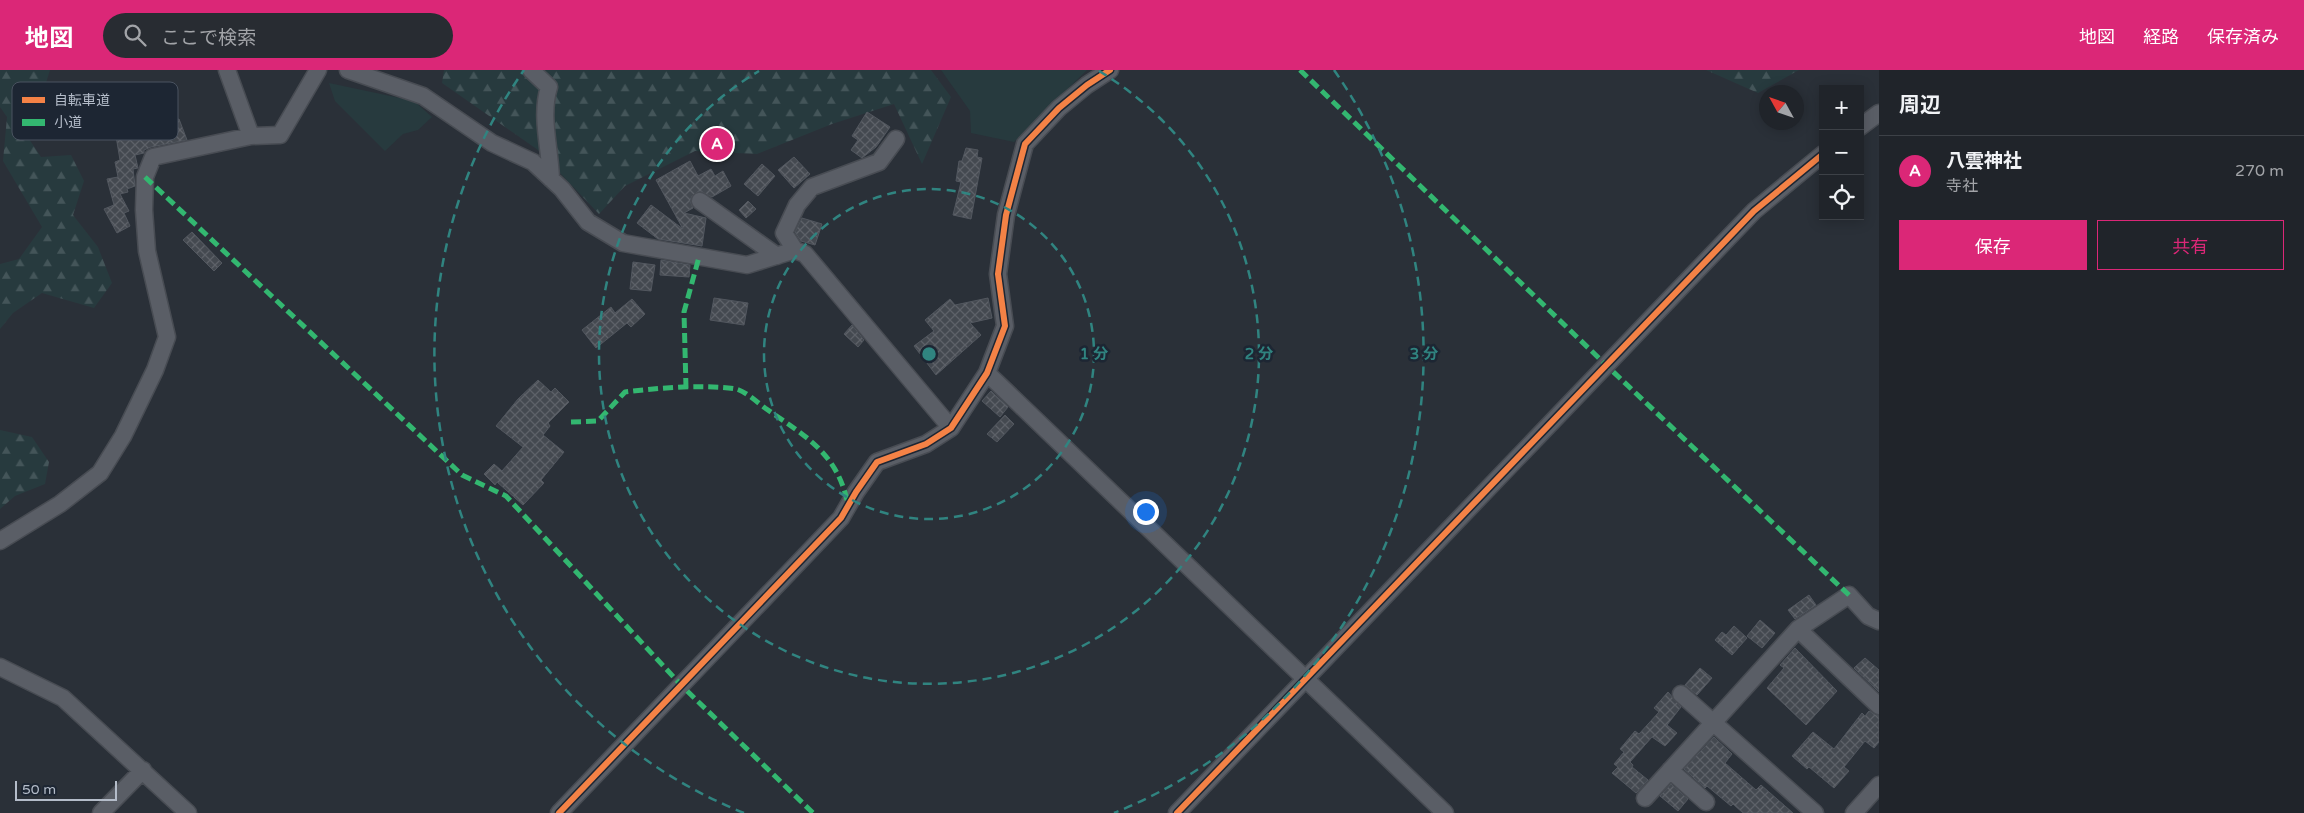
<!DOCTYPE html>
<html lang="ja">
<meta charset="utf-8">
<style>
:root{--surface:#20242a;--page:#282c32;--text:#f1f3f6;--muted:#a2a4a8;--line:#3d4147;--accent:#db2777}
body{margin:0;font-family:"Varela Round","Noto Sans JP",sans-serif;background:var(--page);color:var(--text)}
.controls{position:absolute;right:15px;top:15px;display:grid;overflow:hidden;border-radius:0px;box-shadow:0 2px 12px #0003}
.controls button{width:45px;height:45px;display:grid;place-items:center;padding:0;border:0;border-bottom:1px solid var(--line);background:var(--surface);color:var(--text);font:25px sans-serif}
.compass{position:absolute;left:1759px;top:15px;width:45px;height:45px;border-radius:50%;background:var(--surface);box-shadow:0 2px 12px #0003;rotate:310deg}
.scale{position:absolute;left:15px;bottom:12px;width:102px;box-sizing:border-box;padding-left:5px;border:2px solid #b4bcc9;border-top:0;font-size:14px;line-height:18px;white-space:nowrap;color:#b4bcc9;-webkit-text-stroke:4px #1d2633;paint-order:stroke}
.you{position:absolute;left:1145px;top:441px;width:18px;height:18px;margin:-12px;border:4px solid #fff;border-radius:50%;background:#1a73e8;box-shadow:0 0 0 8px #1a73e833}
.badge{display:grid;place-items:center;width:32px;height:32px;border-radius:50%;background:var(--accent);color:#fff;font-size:16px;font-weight:700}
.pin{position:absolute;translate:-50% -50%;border:2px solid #fff;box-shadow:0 1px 5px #0006}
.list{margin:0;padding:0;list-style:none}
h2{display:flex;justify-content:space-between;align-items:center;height:65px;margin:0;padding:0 20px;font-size:21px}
h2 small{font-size:16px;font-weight:400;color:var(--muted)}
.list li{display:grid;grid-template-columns:32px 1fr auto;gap:15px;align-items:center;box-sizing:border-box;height:70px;padding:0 20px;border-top:1px solid var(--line)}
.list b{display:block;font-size:19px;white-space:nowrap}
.list p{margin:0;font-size:16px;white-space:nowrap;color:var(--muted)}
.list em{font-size:16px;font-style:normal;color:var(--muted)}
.actions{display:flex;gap:10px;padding:15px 20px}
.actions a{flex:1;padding:11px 0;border:1px solid var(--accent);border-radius:0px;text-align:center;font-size:18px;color:var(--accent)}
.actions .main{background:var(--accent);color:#fff}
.icon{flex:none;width:28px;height:28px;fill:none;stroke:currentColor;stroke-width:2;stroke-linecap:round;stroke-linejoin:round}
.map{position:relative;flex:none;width:1879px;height:743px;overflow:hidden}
header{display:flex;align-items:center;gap:30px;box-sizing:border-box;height:70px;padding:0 25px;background:var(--accent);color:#fff}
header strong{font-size:24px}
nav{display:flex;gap:28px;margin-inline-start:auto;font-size:18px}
.search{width:350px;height:45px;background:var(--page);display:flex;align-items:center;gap:12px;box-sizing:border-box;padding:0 18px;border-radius:28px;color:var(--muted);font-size:19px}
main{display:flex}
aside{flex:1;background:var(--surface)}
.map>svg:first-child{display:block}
.green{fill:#273a3e}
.forest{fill:url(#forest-firs)}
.building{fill:url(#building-cross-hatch);stroke:#52575f}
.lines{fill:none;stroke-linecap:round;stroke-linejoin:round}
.minor-casing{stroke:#484c53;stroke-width:19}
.minor{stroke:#5a5e66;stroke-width:16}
.quiet{stroke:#33b770;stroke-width:5;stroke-dasharray:10 5;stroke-linecap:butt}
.cycleway-casing{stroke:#1d2633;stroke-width:9}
.cycleway{stroke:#f48246;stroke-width:6}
.ring{fill:none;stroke:#308480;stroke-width:2.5;stroke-dasharray:9 6}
.key{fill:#1d2633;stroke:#4a5360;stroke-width:1}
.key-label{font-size:14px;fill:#b4bcc9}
.centre{fill:#308480;stroke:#1d2633;stroke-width:2.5}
.ring-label{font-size:15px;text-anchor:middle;font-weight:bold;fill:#308480;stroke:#1d2633;stroke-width:5;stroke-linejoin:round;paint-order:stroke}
</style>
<header>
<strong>地図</strong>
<div class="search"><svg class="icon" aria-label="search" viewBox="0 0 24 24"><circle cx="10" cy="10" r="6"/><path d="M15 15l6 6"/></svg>ここで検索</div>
<nav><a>地図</a><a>経路</a><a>保存済み</a></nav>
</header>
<main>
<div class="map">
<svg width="1879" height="743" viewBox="0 0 1879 743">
<defs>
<pattern id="forest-firs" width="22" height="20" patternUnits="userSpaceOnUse" patternTransform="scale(1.25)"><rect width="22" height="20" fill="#273a3e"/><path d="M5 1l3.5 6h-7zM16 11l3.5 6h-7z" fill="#445559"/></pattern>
<pattern id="building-cross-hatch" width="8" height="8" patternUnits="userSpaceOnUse" patternTransform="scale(1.25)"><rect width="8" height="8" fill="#444950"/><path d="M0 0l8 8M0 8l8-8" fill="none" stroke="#5d6168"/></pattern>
</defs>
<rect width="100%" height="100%" fill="#2a3038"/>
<path class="green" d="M941,0H1087L1014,72L971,63L970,41Z
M329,13L414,31L432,47L418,60L403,64L385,81L335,31Z"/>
<path class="forest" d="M0,0H50L44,19L23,60L41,87L71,85L84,111L73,145L98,177L112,213L94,238L42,223L13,243L0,259V194L19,189L42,157L3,91L7,47L0,37Z
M444,0H931L951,27L922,94L894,34L832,54L757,84L695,81L625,116L599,144L538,80L442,13Z
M1706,0H1799L1758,23Z
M0,360L32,367L49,392L45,414L15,426L0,439Z"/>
<path class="building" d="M145,15L152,27L127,40L133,69L158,65V63L168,60L166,52L179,49L187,70L151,77L144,80V83L135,85L138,98L133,99L135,116L127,119L128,122L120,124L129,141L124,143L130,156L117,163L104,139L114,135L107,109L118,107L115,92L120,90L116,66L109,68L103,39L106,38L104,26L136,21Z
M867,42L890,57L876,77L862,88L851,80L858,70L852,66Z
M966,78L978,80L977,87L982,88L971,149L953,145L961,112L956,111L959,91H962Z
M794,87L810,104L794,118L778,100Z
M690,91L698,106L711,99L715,106L723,101L731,116L712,127L700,121L692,126L690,131L693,138L684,143L706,148L702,176L658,169L637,153L651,135L683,159L656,110Z
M762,94L775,106L758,126L744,114Z
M748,131L756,139L746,148L739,140Z
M802,148L822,154L815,175L801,171L795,162Z
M192,162L222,193L214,201L183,170Z
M661,190L690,195L689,207L660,205Z
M633,192L655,195L651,221L630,219Z
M714,228L748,233L744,255L710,250Z
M988,228L992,248L970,253L981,265L936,305L914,276L934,261L925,250L950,229L955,235Z
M632,229L645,244L631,257L627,253L596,278L582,260L611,237L615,243Z
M852,255L864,270L858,277L844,264Z
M538,310L551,322L555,318L569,332L548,353L550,356L543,365L564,382L541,410L544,413L523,435L497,412L495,415L484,404L494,394L502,401L523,377L496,356L518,329Z
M991,321L1008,337L1000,347L982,331Z
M1005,345L1014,354L997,372L987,364Z
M1809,525L1816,535L1795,549L1788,540Z
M1760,550L1775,563L1762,578L1747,566Z
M1734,556L1747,568L1732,585L1715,570L1722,562L1726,565Z
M1795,578L1837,621L1806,655L1767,618L1784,598L1780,595Z
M1865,588L1879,600V622L1854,598Z
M1700,598L1712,608L1697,625L1685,615Z
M1668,622L1681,637L1667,655L1677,663L1665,676L1652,667L1630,692L1633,695L1632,697L1648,710L1636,723L1612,703L1618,697L1614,694L1624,682L1620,679L1635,661L1639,664L1659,642L1654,638Z
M1869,641L1879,646V672L1874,678L1865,671L1844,697L1849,701L1834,718L1809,697L1807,699L1792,686L1813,662L1834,679L1862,643L1865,646Z
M1714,667L1732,684L1725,693L1756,720L1761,715L1793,743H1743L1733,734L1731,736L1707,716L1705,718L1684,699Z
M1671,714L1688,729L1678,741L1660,726Z"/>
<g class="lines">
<defs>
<path id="minor" d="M227,0L251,66
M348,0L423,26L492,73L533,92L562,119L588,152L623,173L747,195L795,180L805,184L951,358
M531,0L549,17C540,46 550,78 551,109
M1860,57L1879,43
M700,131L777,186
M795,180L784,163L797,135L812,117L879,92L896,69
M987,303L1445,743
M0,471L60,434L100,403L123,366L155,300L167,267L147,181L144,140L145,107L153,87L251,66L280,65L318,0
M1798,559L1879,636
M0,597L63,628L188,743
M1681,624L1815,743
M1670,700L1706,732
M1645,728L1798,559L1849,525L1868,546L1879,551
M101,743L143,700
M559,743L841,448L856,422L877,392L926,374L951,358L987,303L1005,256L998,204L1006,145L1025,74L1059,38L1087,15L1110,0
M1177,743L1754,141L1823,84
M1854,743L1879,715"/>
</defs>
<use href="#minor" class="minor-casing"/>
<use href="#minor" class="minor"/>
<path class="quiet" d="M1300,0L1605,294L1849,525
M145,107L462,405L506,426L681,615L813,743
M686,318L684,242L699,187
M571,352L598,351L625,322C657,318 705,314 736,319C745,321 757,332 765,338C805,366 838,383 848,435"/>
<defs>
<path id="cycleway" d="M559,743L841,448L856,422L877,392L926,374L951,358L987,303L1005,256L998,204L1006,145L1025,74L1059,38L1087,15L1110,0
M1177,743L1754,141L1823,84"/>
</defs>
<use href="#cycleway" class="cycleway-casing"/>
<use href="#cycleway" class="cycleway"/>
</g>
<g class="ring">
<circle cx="929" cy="284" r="165"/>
<path d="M1099 1A330 330 0 1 1 759 1"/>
<path d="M744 743A495 495 0 0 1 524 0M1334 0A495 495 0 0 1 1114 743"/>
</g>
<rect x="12" y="12" width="166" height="58" rx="8" class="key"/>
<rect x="22" y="27" width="23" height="6" fill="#f48246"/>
<rect x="22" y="49" width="23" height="7" fill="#33b770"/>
<g class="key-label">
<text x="54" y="35">自転車道</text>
<text x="54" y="57">小道</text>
</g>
<circle cx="929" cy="284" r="8" class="centre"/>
<g class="ring-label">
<text x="1094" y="289">1 分</text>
<text x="1259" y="289">2 分</text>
<text x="1424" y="289">3 分</text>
</g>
</svg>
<div class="controls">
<button>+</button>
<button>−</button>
<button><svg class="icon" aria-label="locate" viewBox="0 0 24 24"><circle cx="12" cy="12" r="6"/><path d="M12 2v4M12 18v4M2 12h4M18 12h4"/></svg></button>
</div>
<svg class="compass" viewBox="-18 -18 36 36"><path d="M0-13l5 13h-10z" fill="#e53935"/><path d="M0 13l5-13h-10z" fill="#a2a4a8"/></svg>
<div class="scale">50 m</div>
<div class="you"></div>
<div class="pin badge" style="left:717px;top:74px">A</div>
</div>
<aside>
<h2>周辺<small></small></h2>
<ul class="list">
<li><span class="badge">A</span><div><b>八雲神社</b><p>寺社</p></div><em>270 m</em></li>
</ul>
<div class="actions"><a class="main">保存</a><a>共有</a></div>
</aside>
</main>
